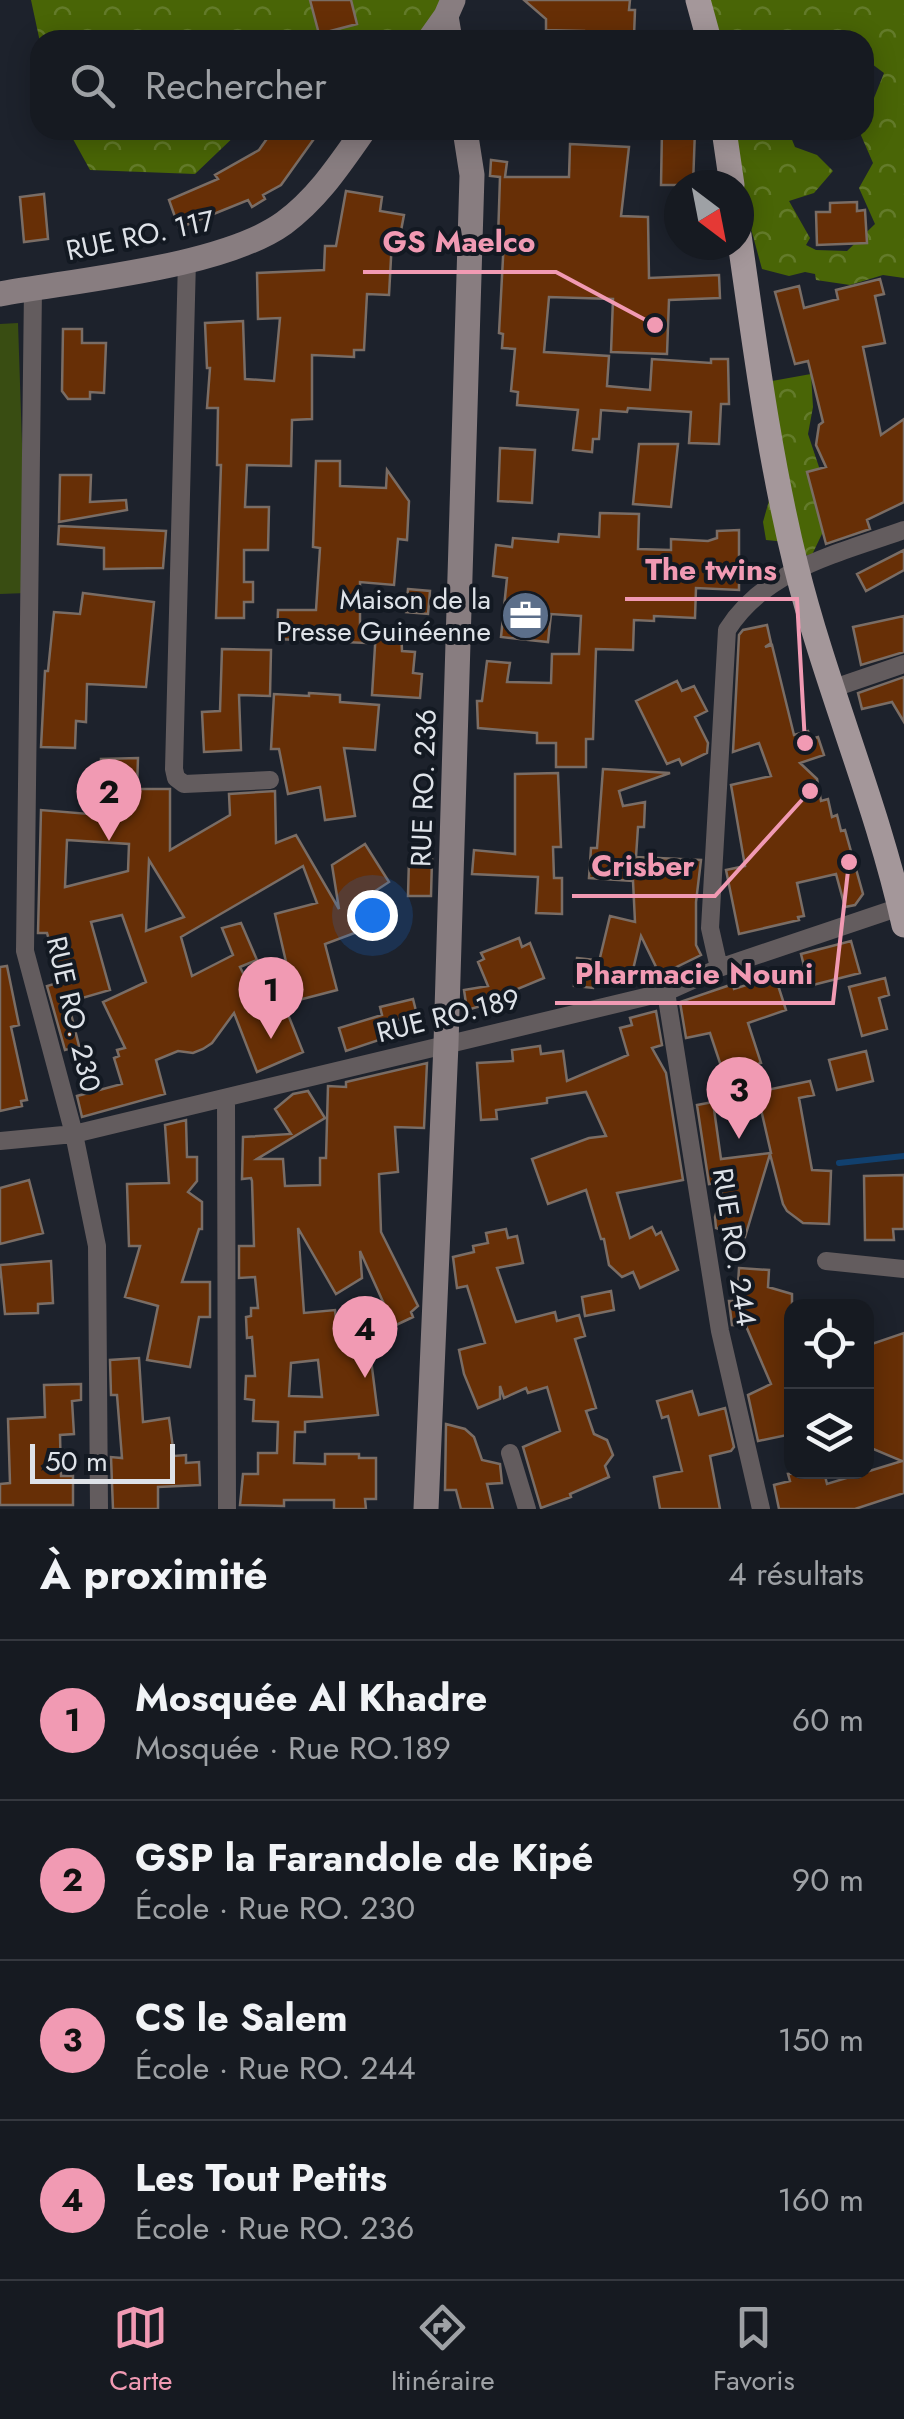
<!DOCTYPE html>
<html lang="fr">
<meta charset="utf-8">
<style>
:root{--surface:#161a21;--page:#1f232a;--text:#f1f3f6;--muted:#9ea1a5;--line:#35383f;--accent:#f19ab3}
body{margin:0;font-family:Jost,sans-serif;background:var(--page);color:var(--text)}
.controls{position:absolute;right:30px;bottom:30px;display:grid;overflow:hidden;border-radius:20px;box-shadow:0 5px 25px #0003}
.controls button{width:90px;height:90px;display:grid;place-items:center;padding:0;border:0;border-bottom:2px solid var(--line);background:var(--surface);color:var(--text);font:50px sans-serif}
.compass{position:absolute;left:664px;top:170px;width:90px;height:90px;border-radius:50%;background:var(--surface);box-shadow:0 5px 25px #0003;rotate:148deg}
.scale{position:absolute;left:30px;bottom:25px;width:145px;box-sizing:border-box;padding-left:10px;border:5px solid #dee2e8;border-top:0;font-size:28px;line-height:35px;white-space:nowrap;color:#dee2e8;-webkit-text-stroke:8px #131922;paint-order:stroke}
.you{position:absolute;left:372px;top:915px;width:35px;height:35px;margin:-25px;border:8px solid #fff;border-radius:50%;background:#1a73e8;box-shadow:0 0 0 15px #1a73e833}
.badge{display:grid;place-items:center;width:65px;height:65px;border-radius:50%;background:var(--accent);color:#111;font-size:32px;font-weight:700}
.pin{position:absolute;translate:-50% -82px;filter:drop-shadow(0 2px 5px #0008)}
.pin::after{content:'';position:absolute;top:52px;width:35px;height:30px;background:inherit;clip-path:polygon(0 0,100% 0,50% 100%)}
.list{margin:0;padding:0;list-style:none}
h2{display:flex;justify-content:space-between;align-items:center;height:130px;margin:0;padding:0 40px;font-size:42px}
h2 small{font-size:32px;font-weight:400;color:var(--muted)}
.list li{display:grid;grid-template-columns:65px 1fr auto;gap:30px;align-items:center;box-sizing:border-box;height:160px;padding:0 40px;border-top:2px solid var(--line)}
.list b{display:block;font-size:38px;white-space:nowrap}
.list p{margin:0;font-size:32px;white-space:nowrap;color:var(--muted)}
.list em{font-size:32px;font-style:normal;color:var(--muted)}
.icon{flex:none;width:55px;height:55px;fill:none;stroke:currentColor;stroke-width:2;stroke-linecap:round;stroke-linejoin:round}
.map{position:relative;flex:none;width:904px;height:1509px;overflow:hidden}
.search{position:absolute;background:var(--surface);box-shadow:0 5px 25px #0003;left:30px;right:30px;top:30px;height:110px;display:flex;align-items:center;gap:25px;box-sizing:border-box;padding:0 35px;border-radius:30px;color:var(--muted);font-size:38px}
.sheet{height:770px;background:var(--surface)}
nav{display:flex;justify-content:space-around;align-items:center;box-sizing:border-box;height:140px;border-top:2px solid var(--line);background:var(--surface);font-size:28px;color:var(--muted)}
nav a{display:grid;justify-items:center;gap:5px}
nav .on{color:var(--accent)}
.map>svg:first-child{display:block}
.forest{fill:url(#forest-crowns)}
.pitch{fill:#394d12}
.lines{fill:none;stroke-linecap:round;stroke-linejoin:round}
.stream{stroke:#11406e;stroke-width:6}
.building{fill:#672f06;stroke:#7a6d65;stroke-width:2.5;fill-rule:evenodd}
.street{stroke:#635c5e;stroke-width:18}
.secondary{stroke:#887d80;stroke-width:25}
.primary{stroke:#a4979a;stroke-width:25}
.labels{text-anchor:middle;stroke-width:8;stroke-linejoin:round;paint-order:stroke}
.street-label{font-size:28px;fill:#dee2e8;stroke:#131922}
.poi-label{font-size:28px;fill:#dee2e8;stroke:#131922;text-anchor:end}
.leader{fill:none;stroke:#f19ab3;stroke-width:4}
.callout-dot{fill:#f19ab3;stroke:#131922;stroke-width:4}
.callout-label{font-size:30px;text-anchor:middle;font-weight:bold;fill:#f19ab3;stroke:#131922;stroke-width:8;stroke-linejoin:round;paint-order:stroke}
</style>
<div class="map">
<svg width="904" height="1509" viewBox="0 0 904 1509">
<defs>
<pattern id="forest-crowns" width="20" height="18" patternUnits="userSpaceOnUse" patternTransform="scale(2.5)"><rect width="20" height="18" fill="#496506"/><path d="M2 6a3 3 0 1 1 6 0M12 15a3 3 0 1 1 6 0" fill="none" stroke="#637b2a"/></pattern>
</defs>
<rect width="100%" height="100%" fill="#1d222c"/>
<path class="forest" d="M31,0H454L422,40L40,42Z
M692,0H904V278L883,275L850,285L816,280L815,274L805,272L789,276L762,269L724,130H788L795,147L817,155L833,171L814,193L789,201L810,238L806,245L816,250L847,251L875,224L859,188L873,163L860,133L884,73L864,58V40H838L828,33L814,40H700Z
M68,130H241L195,174L90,170Z
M811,374L813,407L808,434L828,494L831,515L810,559L797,543L766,540L763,522L770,497L772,381Z"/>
<path class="pitch" d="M18,323L27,593L0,594V324Z"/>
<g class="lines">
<path class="stream" d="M839,1163L904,1156"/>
</g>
<path class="building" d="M310,0H351L357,24L319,34Z
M524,0H630L629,10H635L634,36L584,40V31L546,30V19Z
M273,130H308L316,136L281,185L263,195L265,199L252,207L248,200L179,228L169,200L218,179L215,175L259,150Z
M662,130H695L693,185H661Z
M570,144L629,147L621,216L648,217L649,278L719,275L720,298L669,300L667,354L611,352L613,299L549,297L544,352L609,356L607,386L650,390L652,359L711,363V359H728L729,404H721L719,444L689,443L691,412L628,408L627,412L601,410L599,439H593L592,452L573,450L578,410L517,405L518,392L511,391L515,349L502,348L503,334L499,333L504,239H498L500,177L490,176L491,160L507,162L505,177H569Z
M346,191L382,197L380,211L404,215L399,241L392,240L389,295L367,294L364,350H354V357L312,355V419L292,420L291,466L247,465L245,507H269L268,550H244V582H253V602H244V618H216L221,465H217L218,408H207L210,368H207L205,323L243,321L245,379L274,381L280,318L258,319L257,273L324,270L325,246H336Z
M44,194L48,239L24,242L20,197Z
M857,202V211L865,210L867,243L817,245L816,212H830V203Z
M880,279L884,294L875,296L885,343L863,347L881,435L904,419V502L867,520L870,529L826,544L807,472L826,467L816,445L819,425L823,422L808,361L795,364L775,292L799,286L804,308L838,299L836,290Z
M63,329H82V343H106L104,393L90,392V399H68L62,391Z
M639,444H678L671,507L633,504Z
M500,448L535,450L532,503L498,501Z
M316,461H340V486L386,488L387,470L409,501L407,540L398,539L394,585L360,582V624H366V643L277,639L278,610H316L320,548L313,547Z
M60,475H91L90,502L126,500L127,510L59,522Z
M600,513L639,514L638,549L671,550V539L708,541L717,538V531L739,530V590L696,588L695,618L654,616V621L634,620L633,650L596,649L593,739H586V767H556V743H537V733L478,728L477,701H482L487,661L510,663L507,682L551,683L552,654H579L581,616L551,614L548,642L501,637L507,578L493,576L496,545L512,547L513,538L558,542L559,534L599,537Z
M59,526L166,531L163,568L104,569V548L58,544Z
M904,550V570L866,591L857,574Z
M408,589L430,591L428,614L406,612Z
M83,593L154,602L146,687L87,684L86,722L76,721L75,748L41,747L45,671H48L54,612L80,614Z
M904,616V652L861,665L853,627Z
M767,625L771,643L765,647L772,645L794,735L808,731L811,739L818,737L824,755L800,763L817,779L821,801L828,799L832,817L837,815L841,831L845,830L863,894L855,905L845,907L836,874L797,883L804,916L798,917L799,920L739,934L726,870L745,866L731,785L771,776L759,743L733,752L739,635L743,630Z
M401,628L402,651L415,652L413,673L422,674L420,698L372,695L376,630Z
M222,649L271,650L270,696L239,695L241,750L204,752L202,712L220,711Z
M904,677V722L892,702L862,709L858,693Z
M677,681L682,691L694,686L707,711L695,717L708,743L707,753L682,765L679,759L667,764L636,701Z
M309,693L340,695V702L379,705L375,750L344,748L355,816L325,820L320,787L288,794L279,749H271L274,694L309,696Z
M138,758L137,789H170V850L230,815L229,794L275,791L276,843L296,835L339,909L332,865L365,844L389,882L351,907L360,931L325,944L337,990L295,1001L275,914L317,903L303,866L181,937L192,976L233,955L222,928L241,923L257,960L240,967L246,979L242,981L260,1017L285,1007L303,1052L257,1072L234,1013L212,1043L203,1049L193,1053L178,1051L156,1060L165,1094L82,1117L77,1096L122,1084L114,1058L119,1056L117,1050L125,1048L103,1002L146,982L122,915L91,922L110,990L68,1002L79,1046L65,1050L47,986L61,982L47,933H38L41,810L101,815V759ZM67,840L129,844L128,871L65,887ZM149,860L184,917L146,931Z
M603,769L670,773L619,791L623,806L645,802L644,827H638L636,857L701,860L696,902V945L701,955L660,975L641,936L631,978L597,970L610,916L635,922L633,881L589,878L591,848H597Z
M558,773L561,847H553L554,878H562V914L536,913L538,877L472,874L474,850L515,854V774Z
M409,859H432L431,896H408Z
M519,938L522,947L530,943L544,978L510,992L513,997L467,1010L464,990L488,986L478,962L484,959L481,953Z
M851,941L860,973L809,986L801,954Z
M577,958L596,960L593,988L574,986Z
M7,966L19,1025L11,1027L27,1100L21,1101L22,1106L0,1111V967Z
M775,976L786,1010L748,1023L761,1063L724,1075L710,1033L686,1038L680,1002L733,984L734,989Z
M885,978L889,995L879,998L887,1029L862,1036L849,987Z
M413,999L417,1015L397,1020L400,1033L346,1051L339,1028L382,1015L380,1007Z
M656,1011L662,1045L652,1048L666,1073L683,1180L617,1193L630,1238L652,1227L656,1235L661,1232L678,1270L640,1288L633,1272L622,1277L609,1265L604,1239H601L586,1190L548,1204L532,1159L589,1138L606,1136L586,1092L547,1098V1103L496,1110L497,1119L481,1120L477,1063L513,1061L512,1050L540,1046L541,1054L563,1051L567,1081L628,1055L620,1028L632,1025L630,1018Z
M866,1051L873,1081L837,1090L829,1060Z
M427,1063L424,1128L395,1127L398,1172L379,1174L381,1232L418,1306L411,1312L413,1317L394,1326L360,1251L362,1278L336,1294L298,1228L304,1313L335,1310L336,1320L352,1319L353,1329L367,1328L378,1415L305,1422V1432H295L294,1463L325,1464V1454H359V1458H376V1499H365L366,1509H334V1500H284V1506L240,1505L243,1474H258V1453H277L278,1422L253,1421L254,1400L245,1399L246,1376H255L252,1337L247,1338L246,1317L251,1316V1308H258L255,1277L239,1278V1246H254L252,1181L251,1178L242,1179L243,1137L291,1134L275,1109L293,1094L308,1091L325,1118L257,1159H283L285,1186L320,1185V1158H326L328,1086L346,1087V1082ZM318,1360L322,1397L289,1396L291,1363Z
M810,1081L814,1095L799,1098L812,1170L831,1171L829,1224L803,1223L787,1211L783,1204L770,1154L745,1237L716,1228L715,1217L725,1182L709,1184L697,1105L713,1102L721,1159L771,1153L757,1092Z
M186,1120L187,1157H197V1181L188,1192L202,1202V1229H199L182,1282H210V1317H199L190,1367L147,1360L158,1306L125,1297L140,1246H129L127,1184L169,1183L165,1125Z
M904,1175V1229H893L894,1240H865L864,1176Z
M29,1180L43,1233L0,1244V1188Z
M506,1229L508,1238L517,1236L523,1263L497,1268L516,1322L555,1312L557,1321L579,1315L585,1336L575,1339L596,1408L586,1411L594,1434L607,1440L613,1455L605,1466L609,1477L570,1494L571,1497L541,1508L523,1447L560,1431L547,1387L528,1393L526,1388L504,1398L500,1386V1399L478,1408L464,1374L459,1350L485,1343L467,1286L457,1288L453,1257L474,1252L473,1246L488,1243L486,1233Z
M51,1261L53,1303L38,1304V1313L5,1314L0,1265Z
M739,1268L769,1270L768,1287L792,1294V1434L758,1441L748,1395L771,1384L746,1326L732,1325L729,1301H737Z
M611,1291L614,1310L585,1316L582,1297Z
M904,1333V1493L855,1509H779L774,1485L790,1481L788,1474L824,1472L827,1484L902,1461L866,1446V1346Z
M139,1358L143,1422L169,1418L174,1456L186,1455V1463L199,1462L200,1485L158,1487V1509H113L111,1457L122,1458L117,1395H111L110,1360Z
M81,1384V1400L72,1401L74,1434L60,1435L61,1476H73V1505H0V1484L10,1483L8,1419L45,1417L44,1385Z
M692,1391L699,1415L725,1408L734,1447L731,1451L710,1456L720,1509H660L654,1477L682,1471L668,1416L662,1418L657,1401Z
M446,1424L465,1429L474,1437L482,1460L500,1464L502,1483L487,1484L493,1509H461L456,1490H445Z"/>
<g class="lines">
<path class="street" d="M187,260L174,769L176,778L184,784L270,780
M33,288L25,951L74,1134L97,1246L99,1509
M834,688L904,664
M719,968L710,928L727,630C765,569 840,553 904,530
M666,992L720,1331L761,1509
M226,1098L227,1509
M0,1141L74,1134L666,992L719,968L900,907
M826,1261L904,1269
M510,1453L527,1509"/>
<path class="secondary" d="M429,40L446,16
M450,40L446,16L453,0
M0,294C76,280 223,267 284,223C318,198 340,164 364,130
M426,1509L446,1044L472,175L465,130"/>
<path class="primary" d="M698,0L709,40
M724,130L732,185
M739,235C755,346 769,457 796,566C826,687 877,803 904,925"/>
</g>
<defs>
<symbol id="office-disc" viewBox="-11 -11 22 22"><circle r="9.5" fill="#5c6f8a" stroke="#131922"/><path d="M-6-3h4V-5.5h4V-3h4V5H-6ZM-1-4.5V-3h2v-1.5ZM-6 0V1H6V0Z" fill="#fff"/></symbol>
</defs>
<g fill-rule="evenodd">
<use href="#office-disc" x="498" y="588" width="55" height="55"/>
</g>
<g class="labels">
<g class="street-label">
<text transform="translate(140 235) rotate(-12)" y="10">RUE RO. 117</text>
<text transform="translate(423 788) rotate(-88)" y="10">RUE RO. 236</text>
<text transform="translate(74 1014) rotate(77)" y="10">RUE RO. 230</text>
<text transform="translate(448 1015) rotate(-14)" y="10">RUE RO.189</text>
<text transform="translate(735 1247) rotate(81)" y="10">RUE RO. 244</text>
</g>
<g class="poi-label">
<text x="491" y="609">Maison de la<tspan x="491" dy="32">Presse Guinéenne</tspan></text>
</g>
</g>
<path class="leader" d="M655 325L556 272H363M805 743L797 599H625M810 791L715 896H572M849 862L833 1003H555"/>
<g class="callout-dot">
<circle cx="655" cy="325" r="10"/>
<circle cx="805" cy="743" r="10"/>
<circle cx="810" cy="791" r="10"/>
<circle cx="849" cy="862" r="10"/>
</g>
<g class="callout-label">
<text x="459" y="252">GS Maelco</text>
<text x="711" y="580">The twins</text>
<text x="643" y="876">Crisber</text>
<text x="694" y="984">Pharmacie Nouni</text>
</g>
</svg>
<div class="controls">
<button><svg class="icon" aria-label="locate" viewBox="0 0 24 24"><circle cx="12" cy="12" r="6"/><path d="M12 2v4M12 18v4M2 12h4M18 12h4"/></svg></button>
<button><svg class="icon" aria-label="layers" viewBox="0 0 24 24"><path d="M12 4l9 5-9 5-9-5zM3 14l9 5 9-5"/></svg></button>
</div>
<svg class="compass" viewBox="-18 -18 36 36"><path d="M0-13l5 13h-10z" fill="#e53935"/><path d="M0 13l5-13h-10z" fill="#9ea1a5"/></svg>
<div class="scale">50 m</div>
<div class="you"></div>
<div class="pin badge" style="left:271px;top:1039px">1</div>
<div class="pin badge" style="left:109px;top:841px">2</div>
<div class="pin badge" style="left:739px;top:1139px">3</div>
<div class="pin badge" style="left:365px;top:1378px">4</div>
<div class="search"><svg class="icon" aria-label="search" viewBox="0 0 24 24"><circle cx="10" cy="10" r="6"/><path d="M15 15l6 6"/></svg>Rechercher</div>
</div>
<section class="sheet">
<h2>À proximité<small>4 résultats</small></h2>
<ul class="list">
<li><span class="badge">1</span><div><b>Mosquée Al Khadre</b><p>Mosquée · Rue RO.189</p></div><em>60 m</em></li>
<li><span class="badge">2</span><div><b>GSP la Farandole de Kipé</b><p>École · Rue RO. 230</p></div><em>90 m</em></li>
<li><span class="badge">3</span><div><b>CS le Salem</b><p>École · Rue RO. 244</p></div><em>150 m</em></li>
<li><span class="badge">4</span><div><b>Les Tout Petits</b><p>École · Rue RO. 236</p></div><em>160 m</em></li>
</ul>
</section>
<nav>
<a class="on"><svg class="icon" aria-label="map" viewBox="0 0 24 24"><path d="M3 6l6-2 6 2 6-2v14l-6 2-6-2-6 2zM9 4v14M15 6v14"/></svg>Carte</a>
<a><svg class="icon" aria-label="directions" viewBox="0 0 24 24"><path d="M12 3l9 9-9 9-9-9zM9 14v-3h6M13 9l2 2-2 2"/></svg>Itinéraire</a>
<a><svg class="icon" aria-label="saved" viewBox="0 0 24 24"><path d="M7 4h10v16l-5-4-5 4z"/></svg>Favoris</a>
</nav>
